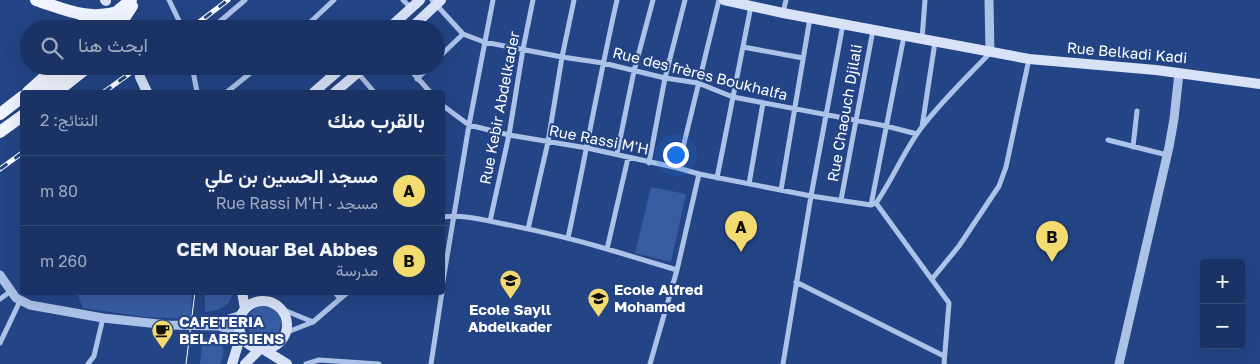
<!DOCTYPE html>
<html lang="ar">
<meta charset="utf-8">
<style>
:root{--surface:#1a3364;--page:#273f6d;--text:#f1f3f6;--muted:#9faabf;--line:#384e78;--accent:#f3db70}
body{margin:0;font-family:"Golos Text",Vazirmatn,sans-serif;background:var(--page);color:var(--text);direction:rtl}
.controls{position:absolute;right:15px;bottom:15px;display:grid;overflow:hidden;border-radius:5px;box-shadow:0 5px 20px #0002}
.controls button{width:45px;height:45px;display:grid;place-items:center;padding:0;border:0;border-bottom:1px solid var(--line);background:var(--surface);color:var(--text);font:25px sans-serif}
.you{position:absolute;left:675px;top:154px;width:18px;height:18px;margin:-12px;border:4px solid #fff;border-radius:50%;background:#1a73e8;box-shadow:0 0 0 8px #1a73e833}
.badge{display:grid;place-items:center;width:32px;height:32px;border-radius:50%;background:var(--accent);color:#111;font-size:16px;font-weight:700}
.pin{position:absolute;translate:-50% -41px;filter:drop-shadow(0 1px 2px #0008)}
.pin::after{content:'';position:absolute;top:26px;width:18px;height:15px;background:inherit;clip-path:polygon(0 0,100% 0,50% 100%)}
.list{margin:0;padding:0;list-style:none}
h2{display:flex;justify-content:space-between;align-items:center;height:65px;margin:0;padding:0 20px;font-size:21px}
h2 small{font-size:16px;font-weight:400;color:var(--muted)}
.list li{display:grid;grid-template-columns:32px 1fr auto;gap:15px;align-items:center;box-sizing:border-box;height:70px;padding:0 20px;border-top:1px solid var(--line)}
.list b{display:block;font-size:19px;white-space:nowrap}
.list p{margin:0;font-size:16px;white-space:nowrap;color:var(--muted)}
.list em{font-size:16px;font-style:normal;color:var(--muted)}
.icon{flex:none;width:28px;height:28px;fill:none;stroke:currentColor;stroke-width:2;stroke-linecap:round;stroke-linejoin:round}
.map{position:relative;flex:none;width:1260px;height:364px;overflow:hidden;direction:ltr}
.search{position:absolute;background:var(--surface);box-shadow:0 5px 20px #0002;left:20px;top:20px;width:425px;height:55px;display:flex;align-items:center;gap:12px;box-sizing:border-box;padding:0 18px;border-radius:28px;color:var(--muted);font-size:19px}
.panel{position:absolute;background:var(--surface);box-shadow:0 5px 20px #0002;left:20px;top:90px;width:425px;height:205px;border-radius:5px;direction:rtl}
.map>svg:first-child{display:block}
.green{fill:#385ca2}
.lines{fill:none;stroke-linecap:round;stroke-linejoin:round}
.secondary-tunnel{stroke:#446097;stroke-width:10;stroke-dasharray:10 5;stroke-linecap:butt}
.minor{stroke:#adc2e8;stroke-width:5}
.tertiary{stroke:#adc2e8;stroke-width:9}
.secondary{stroke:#d8e2f7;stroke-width:10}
.primary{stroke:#f0f4fe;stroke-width:12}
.tram{stroke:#fff;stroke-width:1}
.rail-casing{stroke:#fff;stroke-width:5}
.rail{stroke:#234485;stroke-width:3;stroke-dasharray:9;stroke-linecap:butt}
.labels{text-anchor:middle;stroke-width:4;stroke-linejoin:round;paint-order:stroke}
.street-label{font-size:15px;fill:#fff;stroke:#234485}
.poi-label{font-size:15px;font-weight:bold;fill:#fff;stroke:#234485;text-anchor:start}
</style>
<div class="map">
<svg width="1260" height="364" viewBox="0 0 1260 364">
<rect width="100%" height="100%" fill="#234485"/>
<path class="green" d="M651,187L686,194L671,262L635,253Z
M77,293H192L191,319L146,317L83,308Z
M205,293H232C231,307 217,311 205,312Z
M247 323a17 17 0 1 1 34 0a17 17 0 1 1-34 0Z
M203,338C222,340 228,346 220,364H200Z"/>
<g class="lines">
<path class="secondary-tunnel" d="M135,66L140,77"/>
<path class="minor" d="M169,0L183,29
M403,0L411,8
M432,0L463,34L484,42L562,57L603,63L665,78L698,83L733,97L886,126L917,134
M783,13L786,0
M211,29L245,0
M303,29L334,0
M922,39L925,0
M743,47L803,58
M436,60L463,34
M192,66L197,92
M407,66L430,92
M358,73L374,92
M417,79L430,66
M227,92L259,66
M442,105L469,125L509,135L587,148L678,168L699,174L811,196L871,205L876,203
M922,127L935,42
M1108,140L1167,155
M1133,147L1137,111
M617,154L634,71L653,0
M649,163L665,78L685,0
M678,168L719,0
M717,178L751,6
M749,184L763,103
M781,190L810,18
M841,200L873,30
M876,203C893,179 904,150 922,127C942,101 967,77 990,53
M876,203L949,303L944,364
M871,205L904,36
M442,217C462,214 484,220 504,224C539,231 573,239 607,249L628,158
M490,221L509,135L523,49L533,0
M528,229L548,142L562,57L574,0
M568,238C585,159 599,79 617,0
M607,249L677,270
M932,279L959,246L999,186L1006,167L1029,59
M796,282L944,356
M442,287L469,125L493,0
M335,292L340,299
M0,299L11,291
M279,308L313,322L285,333
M313,322L348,292
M0,343L20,301
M88,364L94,356L103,318
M306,364L319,360L379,364
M431,364L442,292
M650,364L677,270L699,174
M783,364L811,196L843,24"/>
<path class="tertiary" d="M989,0L990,52
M0,275L16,298L30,305L103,318L168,325L218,326L240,332
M214,324L241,315
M1119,364L1169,147L1174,119L1179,73"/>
<path class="secondary" d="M105,0L106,1
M724,0L783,13L1029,59L1156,70L1260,84
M388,29L420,0
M410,29L441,0
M140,77L147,92
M314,92L344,66
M335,92L366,66
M242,292L245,309
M239 325a24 24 0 1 1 48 0a24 24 0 1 1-48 0Z
M263,349L287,364
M232,364L241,335
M245,364L260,349"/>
<path class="primary" d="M36,0C64,9 87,21 118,12
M81,14L96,29L131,0
M117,29L132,6
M28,92L57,66
M45,92L75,66
M56,92L89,66
M0,114L22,97
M0,132L22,116"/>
<path class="tram" d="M186,364L195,292"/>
<defs>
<path id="rail" d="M190,29L228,0
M104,92L140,66
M0,169L22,153"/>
</defs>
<use href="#rail" class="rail-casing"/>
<use href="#rail" class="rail"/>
</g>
<defs>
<symbol id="school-pin" viewBox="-11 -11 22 30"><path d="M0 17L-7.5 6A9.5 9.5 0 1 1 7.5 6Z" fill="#f3db70" stroke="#234485"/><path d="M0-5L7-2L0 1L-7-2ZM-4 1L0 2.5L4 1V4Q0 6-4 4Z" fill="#111"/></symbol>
<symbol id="cafe-pin" viewBox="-11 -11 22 30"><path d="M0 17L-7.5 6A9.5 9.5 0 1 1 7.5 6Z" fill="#f3db70" stroke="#234485"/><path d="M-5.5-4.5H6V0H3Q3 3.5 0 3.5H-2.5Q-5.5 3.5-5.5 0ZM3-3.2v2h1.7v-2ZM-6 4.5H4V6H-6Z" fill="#111"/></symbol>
</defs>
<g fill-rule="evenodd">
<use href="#school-pin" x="498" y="268" width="25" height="34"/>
<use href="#school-pin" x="586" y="286" width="25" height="34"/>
<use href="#cafe-pin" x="150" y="318" width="25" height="34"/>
</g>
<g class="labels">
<g class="street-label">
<text transform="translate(1127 53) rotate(5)" y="5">Rue Belkadi Kadi</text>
<text transform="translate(700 74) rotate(14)" y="5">Rue des frères Boukhalfa</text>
<text transform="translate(500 108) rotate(-79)" y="5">Rue Kebir Abdelkader</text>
<text transform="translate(845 113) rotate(-80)" y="5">Rue Chaouch Djilali</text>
<text transform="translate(599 140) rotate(11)" y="5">Rue Rassi M'H</text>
</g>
<g class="poi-label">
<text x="614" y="295">Ecole Alfred<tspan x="614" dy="17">Mohamed</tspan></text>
<text x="510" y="315" text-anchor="middle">Ecole Sayll<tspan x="510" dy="17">Abdelkader</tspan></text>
<text x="179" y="327">CAFETERIA<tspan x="179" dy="17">BELABESIENS</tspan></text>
</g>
</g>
</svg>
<div class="controls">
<button>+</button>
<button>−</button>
</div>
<div class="you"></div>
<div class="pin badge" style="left:741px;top:252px">A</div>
<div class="pin badge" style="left:1052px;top:262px">B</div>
<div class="search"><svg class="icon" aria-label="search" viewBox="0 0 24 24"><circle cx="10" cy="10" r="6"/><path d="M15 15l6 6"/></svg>ابحث هنا</div>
<section class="panel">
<h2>بالقرب منك<small>النتائج: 2</small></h2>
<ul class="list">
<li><span class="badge">A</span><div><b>مسجد الحسين بن علي</b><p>مسجد · Rue Rassi M'H</p></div><em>80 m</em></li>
<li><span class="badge">B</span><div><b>CEM Nouar Bel Abbes</b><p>مدرسة</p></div><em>260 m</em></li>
</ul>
</section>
</div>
